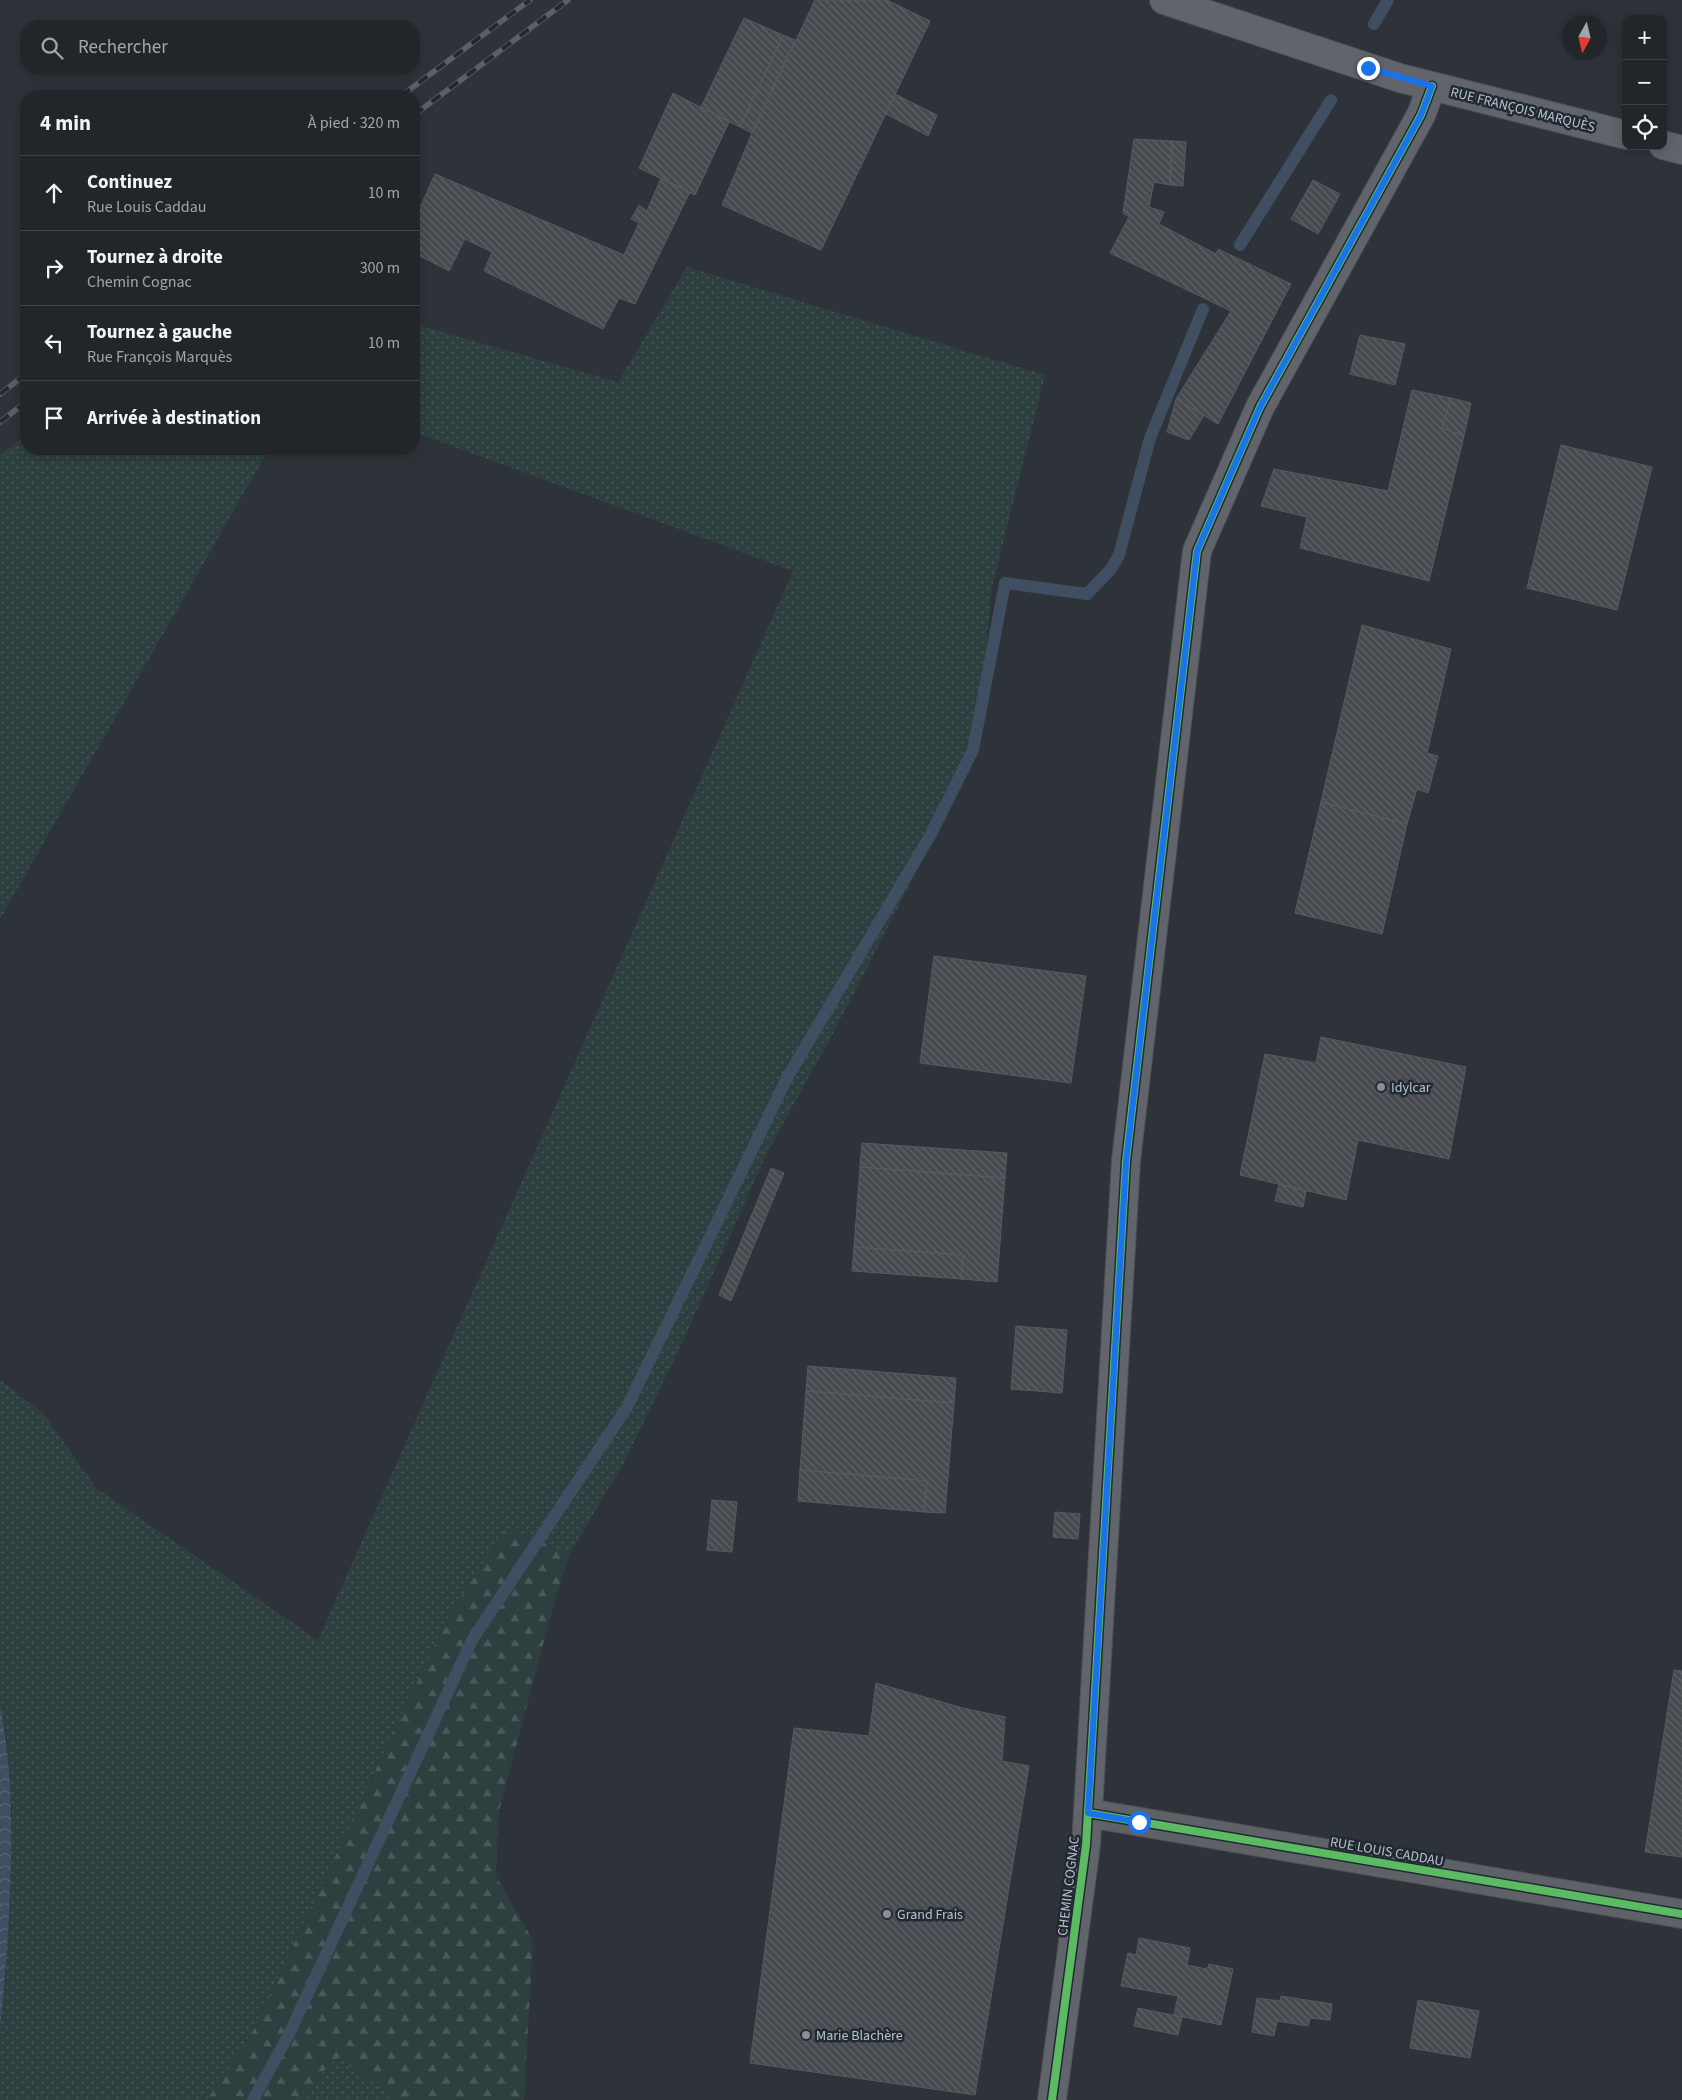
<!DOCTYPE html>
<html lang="fr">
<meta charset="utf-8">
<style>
:root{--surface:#22262b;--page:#2a2e33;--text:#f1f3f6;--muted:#a2a5a9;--line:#3f4347}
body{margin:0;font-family:"Source Sans 3",sans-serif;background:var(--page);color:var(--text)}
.controls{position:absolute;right:15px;top:15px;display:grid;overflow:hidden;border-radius:10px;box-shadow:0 2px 12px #0003}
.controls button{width:45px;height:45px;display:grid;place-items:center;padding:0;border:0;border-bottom:1px solid var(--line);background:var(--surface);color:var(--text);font:25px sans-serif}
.compass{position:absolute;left:1562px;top:15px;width:45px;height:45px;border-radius:50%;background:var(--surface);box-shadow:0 2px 12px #0003;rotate:188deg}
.stop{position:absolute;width:15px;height:15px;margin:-11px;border:4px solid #1a73e8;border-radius:50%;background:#fff}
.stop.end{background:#1a73e8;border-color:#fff;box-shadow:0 1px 5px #0008}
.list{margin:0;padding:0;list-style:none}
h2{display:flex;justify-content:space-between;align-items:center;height:65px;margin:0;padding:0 20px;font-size:21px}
h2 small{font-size:16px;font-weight:400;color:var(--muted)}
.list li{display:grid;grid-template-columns:32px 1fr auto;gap:15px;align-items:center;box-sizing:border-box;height:75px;padding:0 20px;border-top:1px solid var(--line)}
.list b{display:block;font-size:19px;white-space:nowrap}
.list p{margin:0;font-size:16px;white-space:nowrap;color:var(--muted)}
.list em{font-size:16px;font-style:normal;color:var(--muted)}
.icon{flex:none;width:28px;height:28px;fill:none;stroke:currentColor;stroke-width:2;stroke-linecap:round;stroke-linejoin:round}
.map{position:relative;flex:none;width:1682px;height:2100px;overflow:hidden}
.search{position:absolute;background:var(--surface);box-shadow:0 2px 12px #0003;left:20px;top:20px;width:400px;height:55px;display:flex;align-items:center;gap:12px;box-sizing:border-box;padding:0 18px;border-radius:20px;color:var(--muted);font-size:19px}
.panel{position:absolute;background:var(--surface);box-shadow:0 2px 12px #0003;left:20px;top:90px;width:400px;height:365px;border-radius:20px}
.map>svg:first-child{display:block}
.grass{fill:url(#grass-dots)}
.forest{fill:url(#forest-firs)}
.water{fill:url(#water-waves)}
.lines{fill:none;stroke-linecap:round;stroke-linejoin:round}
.stream{stroke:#3f4e61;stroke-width:12}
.building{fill:url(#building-back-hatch);stroke:#565a61}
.street-casing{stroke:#4c4f54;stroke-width:30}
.secondary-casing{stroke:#4c4f54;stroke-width:30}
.street{stroke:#5e6267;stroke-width:28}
.secondary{stroke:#61656b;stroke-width:28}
.rail-casing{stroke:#5c6065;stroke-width:5.5}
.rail{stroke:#212a33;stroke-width:4;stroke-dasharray:11;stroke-linecap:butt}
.cycleway-casing{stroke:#212a33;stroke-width:11}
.cycleway{stroke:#5cba63;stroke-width:8}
.route{stroke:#1a73e8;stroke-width:6}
.poi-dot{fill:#888f97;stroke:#212a33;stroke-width:2}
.labels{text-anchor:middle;stroke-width:5;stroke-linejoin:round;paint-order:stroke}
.street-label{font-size:14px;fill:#b9c0c9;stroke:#212a33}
.poi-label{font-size:14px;fill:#b9c0c9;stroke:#212a33;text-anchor:start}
</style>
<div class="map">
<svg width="1682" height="2100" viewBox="0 0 1682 2100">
<defs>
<pattern id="grass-dots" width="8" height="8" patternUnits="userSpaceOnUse" patternTransform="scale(1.25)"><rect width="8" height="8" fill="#2e3f40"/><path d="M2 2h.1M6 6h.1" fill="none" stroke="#4a595a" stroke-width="1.8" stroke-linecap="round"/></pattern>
<pattern id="forest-firs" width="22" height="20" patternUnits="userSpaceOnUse" patternTransform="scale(1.25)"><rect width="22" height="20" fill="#2e3f40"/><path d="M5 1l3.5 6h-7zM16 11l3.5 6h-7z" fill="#4a595a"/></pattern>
<pattern id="water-waves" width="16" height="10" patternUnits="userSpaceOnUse" patternTransform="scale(1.25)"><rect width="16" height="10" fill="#3f4e61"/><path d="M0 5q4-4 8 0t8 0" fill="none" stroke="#596676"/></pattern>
<pattern id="building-back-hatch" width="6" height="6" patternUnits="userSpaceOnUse" patternTransform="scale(1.25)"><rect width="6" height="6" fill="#464a4f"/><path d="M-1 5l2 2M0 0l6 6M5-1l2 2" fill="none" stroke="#5f6267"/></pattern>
</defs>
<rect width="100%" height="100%" fill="#2e3339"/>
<path class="grass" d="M687,267L1045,375L992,587L975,758L836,1028L769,1149L683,1341L624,1463L570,1553L506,1528L447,1619L253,2031L207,2100H0V2028L6,1971L12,1811L7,1739L0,1706V1380L44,1414L96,1488L318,1640L793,571L414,432V324L618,382Z
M26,435V449H269L0,919V455Z
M338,2057L389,2094V2100H295Z"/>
<path class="forest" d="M506,1528L570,1553L553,1607L499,1811L496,1876L533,1940L524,2100H389V2094L338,2057L295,2100H207L253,2031L447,1619Z"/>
<path class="water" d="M0,1706C13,1768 12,1830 10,1892C8,1938 5,1983 0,2028Z"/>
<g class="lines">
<path class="stream" d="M1374,24L1388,0
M1240,245L1331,100
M253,2100L289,2034L472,1640L627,1407L787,1078L931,834L973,750L1005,583L1087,594L1111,569L1119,555L1150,438L1203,309"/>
</g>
<path class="building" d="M815,0H887L930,21L821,250L722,205L752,133Z
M744,18L783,35L740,127L701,107Z
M783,35L795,40L752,133L740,127Z
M673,93L729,122L695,195L639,168Z
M895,94L937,115L928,136L886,114Z
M1134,139L1172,141L1170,185L1154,182L1149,207L1164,212L1159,224L1216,254L1218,249L1291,284L1218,424L1176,399L1231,311L1110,253L1129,217L1123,213Z
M1172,141L1186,142L1183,186L1170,185Z
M435,174L624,255L639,223L631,219L639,205L647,211L661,178L690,192L635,304L619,298L603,329L484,271L492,252L465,239L449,271L414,253V221Z
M1313,180L1340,194L1318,234L1291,219Z
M1360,335L1405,344L1395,385L1350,374Z
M1412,390L1451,398L1442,428L1464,436L1429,581L1300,548L1307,517L1261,506L1274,469L1388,491Z
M1451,398L1471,403L1464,436L1442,428Z
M1176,399L1204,415L1189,440L1167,432Z
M1561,445L1652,467L1617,610L1527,588Z
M1362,625L1451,649L1427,753L1438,756L1428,793L1417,789L1407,824L1321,802Z
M1321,802L1407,824L1382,934L1295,913Z
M934,956L1086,976L1071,1083L920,1063Z
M1321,1037L1466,1067L1449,1159L1358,1140L1346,1200L1240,1175L1265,1054L1316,1063Z
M862,1143L1007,1153L1005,1178L860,1167Z
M860,1167L1005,1178L997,1282L961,1279L963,1255L854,1247Z
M771,1168L784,1173L731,1301L719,1295Z
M1279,1184L1306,1191L1303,1207L1275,1201Z
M854,1247L963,1255L961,1279L852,1271Z
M1016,1326L1067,1330L1062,1393L1011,1389Z
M808,1366L956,1378L954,1403L806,1391Z
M806,1391L954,1403L945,1513L924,1512L927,1481L800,1470Z
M800,1470L927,1481L924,1512L798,1501Z
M712,1500L737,1502L732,1552L707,1550Z
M1055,1512L1080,1514L1078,1539L1053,1537Z
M1674,1670L1682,1671V1857L1645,1852Z
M876,1683L963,1708L1005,1717L1002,1761L1029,1766L975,2095L750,2063L794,1728L869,1736Z
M1139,1938L1190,1948L1187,1965L1207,1969L1209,1964L1233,1969L1221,2025L1174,2015L1178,1996L1121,1986L1128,1953L1136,1955Z
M1281,1996L1332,2004L1330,2020L1310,2018L1308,2026L1277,2021L1274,2036L1252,2032L1257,1998L1280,2001Z
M1418,2000L1479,2011L1470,2058L1410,2048Z
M1138,2008L1182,2017L1178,2035L1134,2026Z"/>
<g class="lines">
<defs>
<path id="street" d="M1088,1813L1682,1914"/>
<path id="secondary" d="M1164,0L1400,78L1626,135
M1663,145L1682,150
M1052,2100L1086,1845L1126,1161L1197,551L1260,407L1421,115L1432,86"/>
</defs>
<use href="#street" class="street-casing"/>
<use href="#secondary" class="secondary-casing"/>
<use href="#street" class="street"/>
<use href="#secondary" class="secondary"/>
<defs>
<path id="rail" d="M401,96L530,0
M414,115L568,0
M0,394L26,374
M0,422L26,402"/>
</defs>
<use href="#rail" class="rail-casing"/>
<use href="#rail" class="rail"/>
<defs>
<path id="cycleway" d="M1088,1813L1682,1914
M1052,2100L1086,1845L1126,1161L1197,551L1260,407L1421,115L1432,86"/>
</defs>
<use href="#cycleway" class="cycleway-casing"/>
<use href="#cycleway" class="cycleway"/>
</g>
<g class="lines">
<path class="route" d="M1139,1822L1088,1813L1126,1162L1197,551L1260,407L1421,115L1432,86L1368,68"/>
</g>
<g class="poi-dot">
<circle cx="1381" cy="1087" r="5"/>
<circle cx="887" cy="1914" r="5"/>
<circle cx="806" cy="2035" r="5"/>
</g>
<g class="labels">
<g class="street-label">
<text transform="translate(1523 109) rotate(14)" y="5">RUE FRANÇOIS MARQUÈS</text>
<text transform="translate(1387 1851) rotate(10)" y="5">RUE LOUIS CADDAU</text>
<text transform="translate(1068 1886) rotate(-83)" y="5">CHEMIN COGNAC</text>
</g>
<g class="poi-label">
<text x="1391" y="1092">Idylcar</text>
<text x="897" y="1919">Grand Frais</text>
<text x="816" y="2040">Marie Blachère</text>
</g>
</g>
</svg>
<div class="controls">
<button>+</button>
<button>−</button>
<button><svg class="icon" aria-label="locate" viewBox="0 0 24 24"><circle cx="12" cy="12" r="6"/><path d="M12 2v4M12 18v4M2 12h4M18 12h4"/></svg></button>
</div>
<svg class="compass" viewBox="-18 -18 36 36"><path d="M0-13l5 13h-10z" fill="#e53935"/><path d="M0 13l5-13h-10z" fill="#a2a5a9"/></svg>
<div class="stop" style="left:1139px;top:1822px"></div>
<div class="stop end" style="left:1368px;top:68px"></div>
<div class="search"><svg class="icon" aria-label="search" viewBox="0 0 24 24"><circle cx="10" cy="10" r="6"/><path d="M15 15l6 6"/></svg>Rechercher</div>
<section class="panel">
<h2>4 min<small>À pied · 320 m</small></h2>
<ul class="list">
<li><svg class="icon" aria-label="ahead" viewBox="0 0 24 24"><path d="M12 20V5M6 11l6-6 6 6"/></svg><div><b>Continuez</b><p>Rue Louis Caddau</p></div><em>10 m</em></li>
<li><svg class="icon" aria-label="right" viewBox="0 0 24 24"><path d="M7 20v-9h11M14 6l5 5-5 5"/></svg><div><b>Tournez à droite</b><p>Chemin Cognac</p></div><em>300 m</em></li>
<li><svg class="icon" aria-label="left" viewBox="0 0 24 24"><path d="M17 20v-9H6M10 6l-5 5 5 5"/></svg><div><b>Tournez à gauche</b><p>Rue François Marquès</p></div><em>10 m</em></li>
<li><svg class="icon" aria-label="arrive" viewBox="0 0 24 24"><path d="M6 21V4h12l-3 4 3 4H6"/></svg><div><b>Arrivée à destination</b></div></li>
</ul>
</section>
</div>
